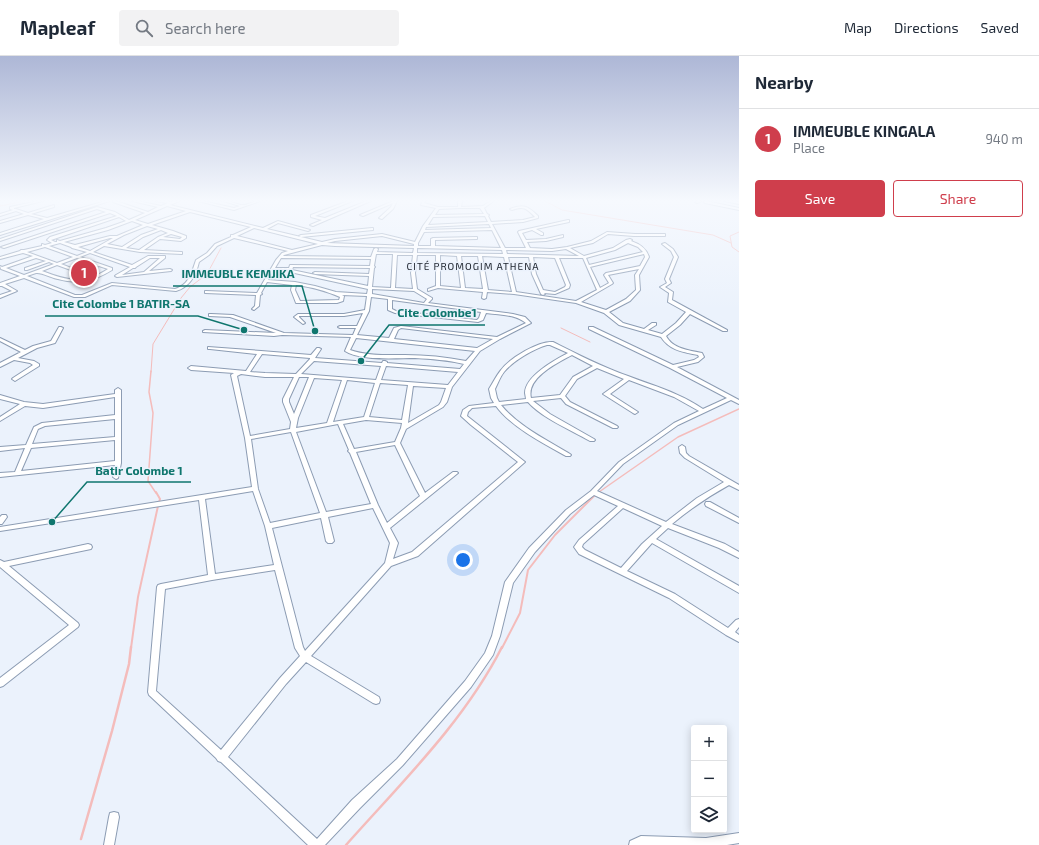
<!DOCTYPE html>
<meta charset="utf-8">
<style>
:root{--surface:#fff;--page:#f2f2f3;--text:#1f2937;--muted:#747a83;--line:#e0e1e3;--accent:#cf3e4c}
body{margin:0;font-family:"Exo 2",sans-serif;background:var(--page);color:var(--text)}
.controls{position:absolute;right:12px;bottom:12px;display:grid;overflow:hidden;border-radius:4px;box-shadow:0 2px 10px #0003}
.controls button{width:36px;height:36px;display:grid;place-items:center;padding:0;border:0;border-bottom:1px solid var(--line);background:var(--surface);color:var(--text);font:20px sans-serif}
.you{position:absolute;left:463px;top:504px;width:14px;height:14px;margin:-10px;border:3px solid #fff;border-radius:50%;background:#1a73e8;box-shadow:0 0 0 6px #1a73e833}
.badge{display:grid;place-items:center;width:26px;height:26px;border-radius:50%;background:var(--accent);color:#fff;font-size:13px;font-weight:700}
.pin{position:absolute;translate:-50% -50%;border:2px solid #fff;box-shadow:0 1px 4px #0006}
.list{margin:0;padding:0;list-style:none}
h2{display:flex;justify-content:space-between;align-items:center;height:52px;margin:0;padding:0 16px;font-size:17px}
h2 small{font-size:13px;font-weight:400;color:var(--muted)}
.list li{display:grid;grid-template-columns:26px 1fr auto;gap:12px;align-items:center;box-sizing:border-box;height:60px;padding:0 16px;border-top:1px solid var(--line)}
.list b{display:block;font-size:15px;white-space:nowrap}
.list p{margin:0;font-size:13px;white-space:nowrap;color:var(--muted)}
.list em{font-size:13px;font-style:normal;color:var(--muted)}
.actions{display:flex;gap:8px;padding:12px 16px}
.actions a{flex:1;padding:9px 0;border:1px solid var(--accent);border-radius:4px;text-align:center;font-size:14px;color:var(--accent)}
.actions .main{background:var(--accent);color:#fff}
.icon{flex:none;width:22px;height:22px;fill:none;stroke:currentColor;stroke-width:2;stroke-linecap:round;stroke-linejoin:round}
.map{position:relative;flex:none;width:739px;height:789px;overflow:hidden}
header{display:flex;align-items:center;gap:24px;box-sizing:border-box;height:56px;padding:0 20px;background:var(--surface);border-bottom:1px solid var(--line)}
header strong{font-size:19px}
nav{display:flex;gap:22px;margin-inline-start:auto;font-size:14px}
.search{width:280px;height:36px;background:var(--page);display:flex;align-items:center;gap:10px;box-sizing:border-box;padding:0 14px;border-radius:4px;color:var(--muted);font-size:15px}
main{display:flex}
aside{flex:1;background:var(--surface)}
.map>svg:first-child{display:block}
.lines{fill:none;stroke-linecap:round;stroke-linejoin:round}
.stream-far3{stroke:#f4bcbb;stroke-width:1}
.stream-far2{stroke:#f4bcbb;stroke-width:1.5}
.stream-far1{stroke:#f4bcbb;stroke-width:2}
.stream{stroke:#f4bcbb;stroke-width:2.5}
.minor-casing{stroke:#8c9cb3;stroke-width:2}
.minor{fill:#fff;fill-rule:evenodd}
.labels{text-anchor:middle;stroke-width:3;stroke-linejoin:round;paint-order:stroke}
.far-neighbourhood-label{font-size:10px;letter-spacing:1px;fill:#20262f;stroke:#ebf2fc}
.leader{fill:none;stroke:#0f766e;stroke-width:1.5}
.callout-dot{fill:#0f766e;stroke:#ebf2fc;stroke-width:1.5}
.callout-label{font-size:12px;text-anchor:middle;font-weight:bold;fill:#0f766e;stroke:#ebf2fc;stroke-width:3;stroke-linejoin:round;paint-order:stroke}
</style>
<header>
<strong>Mapleaf</strong>
<div class="search"><svg class="icon" aria-label="search" viewBox="0 0 24 24"><circle cx="10" cy="10" r="6"/><path d="M15 15l6 6"/></svg>Search here</div>
<nav><a>Map</a><a>Directions</a><a>Saved</a></nav>
</header>
<main>
<div class="map">
<svg width="739" height="789" viewBox="0 0 739 789">
<rect width="100%" height="100%" fill="#ebf2fc"/>
<g class="lines">
<path class="stream-far3" d="M543,144L562,154L713,179L731,187
M0,150L31,144
M739,176L730,180L732,191L739,196
M561,272L590,286
M151,316L153,288L181,242L190,231L207,218L221,192"/>
<path class="stream-far2" d="M151,315L149,336L153,357L148,425L156,437
M599,436L678,381L739,353"/>
<path class="stream-far1" d="M156,436L160,443L159,446
M131,592L138,541L158,450
M502,592L520,557L528,514L555,479L595,439"/>
<path class="stream" d="M81,783L112,675L129,608L131,591
M346,789C401,727 464,666 502,591"/>
<defs>
<path id="minor" d="M43,144H47L14,152V153H16L28,157L54,149V151L31,158L47,162L109,144H113L0,179V177L44,163L28,159L0,167V165L24,158L16,155L0,160V158L13,154L10,153V151Z
M113,144L148,156L158,151L128,144H133L161,150L168,147L155,145V144L171,146L176,144H179V145L170,149L263,172L278,165L310,174L308,175L278,167L267,173L322,186L335,183L382,178L415,186L423,170L436,152L421,149L423,144H426L424,147L438,151H458V145L460,144H464L462,145L461,151L483,150L492,144H495L484,152L487,158L489,159L488,160L491,166L523,164L535,161C526,152 524,150 512,154L510,153C524,147 529,151 538,160V162L523,166L492,168L505,192H526L518,176L519,175L568,164H569V166L536,173L543,177V179H541L532,174L522,177L526,184L546,183L563,179V181L546,185L527,186L530,192L552,193L567,191L591,185L607,176L635,178H665V180H634L608,178L593,187L570,192L584,200L613,192L626,184L630,183L632,184L631,185C640,188 646,192 649,201L639,219L640,234L630,245L609,256L623,267L644,273L652,267H656V269L648,274L662,278L676,267L686,256L668,246L669,237L660,231L667,227L665,223L674,201L671,195L662,188L665,187L673,193L678,201L669,223L671,227L665,231L673,236L672,244L727,274V275H723L690,258L680,269L666,280C673,293 688,294 702,297L704,301L698,306L677,311L739,344V348L731,344L678,369L623,408L597,435L666,466L697,442L724,426L685,402L680,397L679,391L682,389L685,391L686,397L689,400L739,429V434L729,429C709,440 690,453 672,468L725,488L739,496V502L719,492L668,472L656,483L739,530V537L652,487L627,515L675,538L728,572L736,564L739,563V571L735,576L739,579V586L726,579L669,542L579,498L574,491L579,484L618,450L594,439L570,458L535,496L513,527L500,580L493,599L471,631L403,709L360,752L325,789H308L221,706L218,705L216,702L149,639L148,636L157,531L158,529L161,528L208,519L199,444L0,475V471L252,431L245,382L231,319L234,317L191,314L188,312L191,310L246,315L257,298L210,293H208V291L261,295L311,299L317,292H319L321,293L315,302L382,307L383,305H385L387,306V307L460,313L464,308C448,304 432,303 415,302C397,302 359,305 345,295L351,281L282,279L274,280L203,276V275L205,274L276,277L230,261L209,260V258H211L233,259L284,277L353,279L356,272H340L338,271L340,270H357L363,257L344,260H299V261L305,267L303,268L294,261L298,258H344L365,254L367,240L342,239L344,240L343,245L337,247H296L291,234L292,229L267,226L261,237L262,238L260,239L259,250L254,254L252,253L255,250L256,239L205,237V235H206L257,237L276,204L282,197L288,195L234,182L217,190L209,199L199,206C196,219 190,231 176,235L112,229L85,241H74L24,222L5,228L17,235L0,242V239L12,235L2,230H0V227L20,220L1,213L0,210L2,211L33,200L23,197L0,203V201L20,195L21,194H24L42,190V188L45,189L52,187L47,184L50,181L117,160L110,157L4,192L1,191L106,156L97,153L0,185V183L97,151L115,156L129,164L145,157L113,146ZM167,150L186,155L148,168L135,164ZM460,152H480L484,158L435,159L439,153ZM190,156L251,171L233,179H231V181L215,188L207,197L196,204C192,216 189,229 175,233L112,227L82,239H75L27,220C30,219 33,218 36,217C41,216 52,222 58,223C79,229 94,225 112,214V212L80,201L90,197L130,211L116,219L115,220L117,221L171,215L172,214L170,213L149,215L165,202V200H148L132,209L93,196L104,190L140,196L182,198V196H181L144,194L160,183L181,185L186,182V180L173,175L152,169ZM485,160L488,166L428,169L433,161ZM119,161L126,165L106,172L60,185L57,184V186H55L51,184ZM132,165L143,169L117,180H110L75,189L64,186L108,174ZM489,168L491,172L425,174L426,171ZM147,170L158,173L141,179L122,191L107,188L124,179ZM254,172L318,188L292,194L237,180ZM161,174L168,177L158,181L139,194L126,192L143,181ZM492,174L501,192L435,190V184L477,183V181H476L433,182L431,183V190H418V187L424,176ZM171,178L182,181L180,183L163,181ZM382,180L414,188V190L327,187L335,185ZM110,182H113L90,195L78,191ZM60,187L71,191L72,192L87,196L77,200L49,190ZM628,187L638,191L643,196L589,209L586,202L615,194ZM322,189L335,190L414,192L413,197L377,196L378,193L376,192L374,193L371,201L283,200L284,199ZM45,191L73,201L57,207L27,196ZM417,192L502,194L503,198L417,197ZM566,193L579,200L507,198L506,194L552,195ZM376,198H393L391,232L372,231L374,212L375,211L374,210ZM644,198L645,201L640,210L606,217L604,219L609,227L600,232L590,211ZM397,199H413L411,217L413,233L395,232ZM417,199H436V230L428,233V235L438,232L483,236L482,242L484,243L486,242L487,236L514,238L576,247L604,257L619,269L661,281C670,295 684,296 698,299L699,301L694,304L673,309L593,271H589V273L670,312L727,342L703,353C680,337 654,330 628,320C602,311 577,298 553,286C538,285 510,302 501,314C496,320 493,327 489,333L491,342L494,347L469,350L463,354L461,360L471,369L518,406L412,496L393,503L398,487L390,472L458,417L457,416H453L425,437L400,387L406,373L443,351L447,346L452,331L480,295L500,283L531,267L525,261L513,258L428,247L432,243V242L417,233L415,217ZM440,199L457,200L461,232L440,230ZM461,200H478L483,233L465,232ZM482,200L504,201L512,236L488,234ZM508,201H529L532,218L541,238L543,239L545,238L544,237L555,238L569,232L570,229L559,202H583L597,234L576,245L516,236ZM533,201L555,202L566,229L565,231L555,236L543,234L536,218ZM36,202L46,205L25,212V214H27L49,206L54,208L24,219L6,212ZM77,202L96,209L79,215L61,208ZM150,202H160L144,216L122,219L133,212H135L136,211ZM281,202L371,203L370,210L291,209H290L289,212H275ZM57,209L79,217L99,210L108,213C83,229 68,225 42,215ZM293,211L370,212L369,218L315,216L313,217L315,218L369,220L368,230L292,214ZM639,213L635,219L636,234L626,243L606,254L581,246L612,228L613,227L608,219ZM274,214H288L289,216H290L368,233L367,238L336,236L315,230L295,226L268,224ZM296,229C312,231 326,235 340,241L339,244L300,245L295,234ZM372,233L414,235L427,243L424,247L372,238ZM371,241L388,243V254L395,257L478,266L483,264L486,257C499,259 515,258 526,267L497,281L401,270L394,272L389,282L357,279L369,255ZM392,244L481,256L479,262L477,264L396,255L392,253ZM401,272L493,283L477,292L394,283L398,274ZM356,282L475,295L466,305C446,301 426,299 405,299C387,299 367,300 350,294ZM547,289H550L568,297C555,304 525,320 525,337C525,337 526,342 526,343L499,346L497,342L495,333C498,327 500,321 504,316C513,305 533,293 547,289ZM262,298L310,302V303L296,318L265,317L250,316ZM572,299L593,310L573,321L560,339L531,342C526,322 557,307 572,299ZM314,305L381,310L376,324L301,318ZM386,310L458,316L448,329L381,324ZM597,312L624,323L603,338L633,357L635,358L638,356L610,338L629,324L674,341L699,355L674,367L619,406L591,435L566,454L529,492L505,526L492,580L485,597L465,625L397,703L352,744L317,783L228,701L286,628L306,606L373,647L376,648L379,647L380,644L379,641L311,600L391,510L418,500L525,406L467,360L468,356L472,352L496,350C510,370 544,388 566,400H570L571,399L570,398C547,384 518,370 501,349L528,346C542,362 571,374 590,385H594L595,384L594,383L550,358L533,345L561,342L566,348L613,372H617L618,371L617,370L570,346L565,340L577,323ZM241,318L265,321H294L283,343V346L291,366L290,373L250,380L237,320ZM299,321H309L294,358L289,346V343ZM314,322L342,324L327,367L296,372L298,362ZM347,324L375,327L364,361L333,366ZM380,327L408,329L402,364L369,361ZM413,330L446,332L441,346L439,349L408,367ZM366,364L402,367L401,372L395,386L354,393L343,368ZM338,368L349,394L348,395L350,397L371,448L326,456L296,376ZM291,376L320,457L270,467L258,433L251,383ZM395,389L416,433L420,440L387,467L378,449L356,396ZM253,435L265,470L274,509L215,518L205,443ZM373,452L390,487L385,507L305,595L303,591L272,472L321,462L326,485L328,487H332L334,485L328,461ZM623,452L662,470L642,488L621,512L585,494L582,491L583,488ZM275,514L295,592L300,600L280,622L221,694L156,635L165,533L212,524Z
M194,144H198L234,152L240,150L220,144C228,143 236,149 243,149C250,149 256,143 263,144L234,154Z
M351,144H355L315,160L325,162L369,144H373L313,170L310,169L322,164L311,161V159Z
M396,144H400L397,145L393,153L382,163L379,162L391,151L393,147L363,160L360,159Z
M700,144H704L697,147L695,146Z
M720,144H725L739,146V148Z
M706,145L739,152V154L705,147L704,146Z
M372,172H373V174L301,181L299,180L301,179Z
M59,271H61L63,272L55,287L37,292L18,302L34,305L39,308V310L15,325L12,323L13,322L33,309L30,307L14,304L0,311V307L21,296L0,285V282L25,294L33,290L51,285Z
M118,332L121,334V407L118,422L116,423L113,421L115,409L0,421V417L15,416L25,392L0,395V391L26,389L34,371L42,367L115,359V341L43,352L25,350L0,365V361L20,348L0,343V339L24,346L43,348L115,338V334ZM115,363V381L32,388L38,373L45,370ZM115,384V405L21,415L31,392Z
M706,446H710L739,462V467L706,450L705,448Z
M2,459H6L7,461L2,468H0V461Z
M88,488L91,489L92,491L91,493L9,510L78,567L79,569L78,571L3,630L0,631V622L69,569L0,511V504L4,506Z
M114,756L118,757L119,761L114,789H104L109,761L110,757Z
M739,777V787L727,789H629L630,785L641,780L706,782Z"/>
</defs>
<use href="#minor" class="minor-casing"/>
<use href="#minor" class="minor"/>
</g>
<linearGradient id="sky" x2="0" y2="1"><stop stop-color="#adb7d6"/><stop offset="0.57" stop-color="#f6f9fe"/><stop offset="1" stop-color="#f6f9fe" stop-opacity="0"/></linearGradient>
<rect width="739" height="254" fill="url(#sky)"/>
<g class="labels">
<g class="far-neighbourhood-label">
<text x="473" y="214">CITÉ PROMOGIM ATHENA</text>
</g>
</g>
<path class="leader" d="M315 275L302 230H173M244 274L198 260H45M361 305L389 269H485M52 466L87 426H191"/>
<g class="callout-dot">
<circle cx="315" cy="275" r="4"/>
<circle cx="244" cy="274" r="4"/>
<circle cx="361" cy="305" r="4"/>
<circle cx="52" cy="466" r="4"/>
</g>
<g class="callout-label">
<text x="238" y="222">IMMEUBLE KEMJIKA</text>
<text x="121" y="252">Cite Colombe 1 BATIR-SA</text>
<text x="437" y="261">Cite Colombe1</text>
<text x="139" y="419">Batir Colombe 1</text>
</g>
</svg>
<div class="controls">
<button>+</button>
<button>−</button>
<button><svg class="icon" aria-label="layers" viewBox="0 0 24 24"><path d="M12 4l9 5-9 5-9-5zM3 14l9 5 9-5"/></svg></button>
</div>
<div class="you"></div>
<div class="pin badge" style="left:84px;top:217px">1</div>
</div>
<aside>
<h2>Nearby<small></small></h2>
<ul class="list">
<li><span class="badge">1</span><div><b>IMMEUBLE KINGALA</b><p>Place</p></div><em>940 m</em></li>
</ul>
<div class="actions"><a class="main">Save</a><a>Share</a></div>
</aside>
</main>
